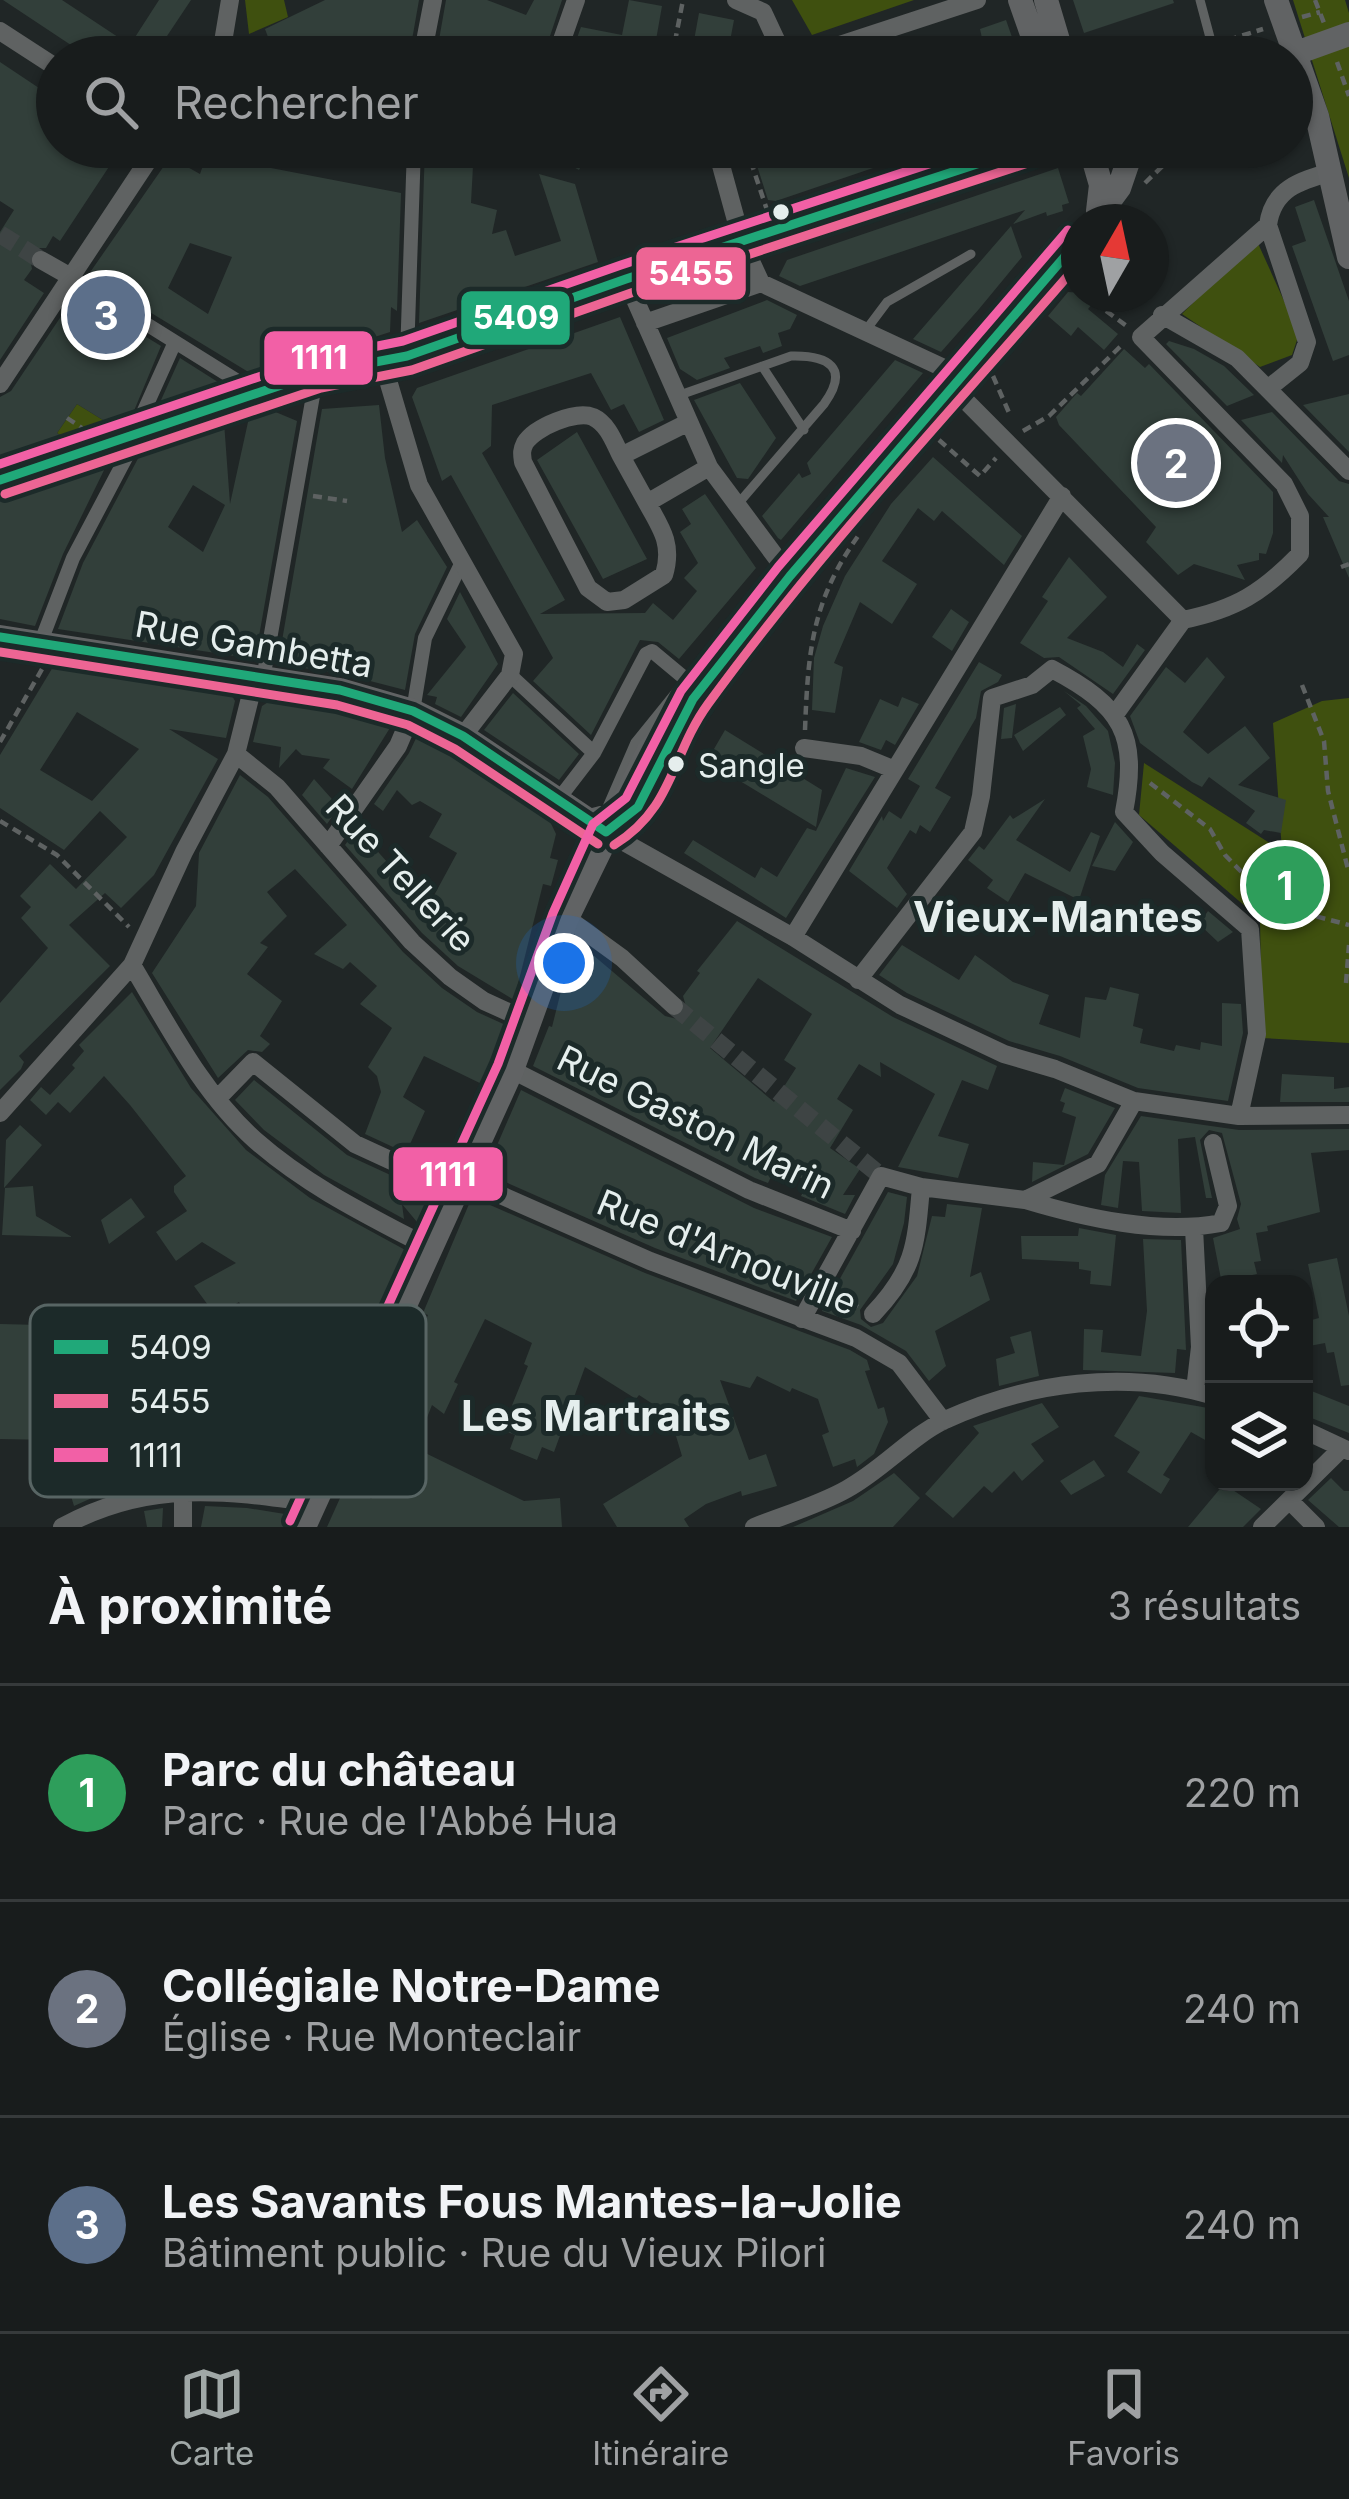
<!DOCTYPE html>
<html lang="fr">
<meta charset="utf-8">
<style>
:root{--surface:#181c1c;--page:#212525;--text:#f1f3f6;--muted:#9fa1a3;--line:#363a3b;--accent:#a0a8a7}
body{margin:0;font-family:Inter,sans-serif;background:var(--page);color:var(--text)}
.controls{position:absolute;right:36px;bottom:36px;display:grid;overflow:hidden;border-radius:24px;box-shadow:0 3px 9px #0004}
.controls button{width:108px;height:108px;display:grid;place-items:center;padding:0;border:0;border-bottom:3px solid var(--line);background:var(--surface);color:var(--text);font:60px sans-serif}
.compass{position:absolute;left:1061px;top:204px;width:108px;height:108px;border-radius:50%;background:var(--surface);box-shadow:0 3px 9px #0004;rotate:9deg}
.you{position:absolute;left:564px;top:963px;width:42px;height:42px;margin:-30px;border:9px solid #fff;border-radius:50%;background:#1a73e8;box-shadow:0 0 0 18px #1a73e833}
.badge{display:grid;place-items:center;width:78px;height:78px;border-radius:50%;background:var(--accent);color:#fff;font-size:39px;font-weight:700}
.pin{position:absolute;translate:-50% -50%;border:6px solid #fff;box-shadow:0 3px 12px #0006}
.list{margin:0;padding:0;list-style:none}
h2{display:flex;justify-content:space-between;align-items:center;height:156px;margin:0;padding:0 48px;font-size:51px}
h2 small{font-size:39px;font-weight:400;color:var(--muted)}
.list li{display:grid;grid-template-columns:78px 1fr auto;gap:36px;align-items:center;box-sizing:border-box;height:216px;padding:0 48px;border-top:3px solid var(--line)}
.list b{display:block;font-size:45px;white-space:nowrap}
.list p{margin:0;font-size:39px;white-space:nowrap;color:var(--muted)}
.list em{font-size:39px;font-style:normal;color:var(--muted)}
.icon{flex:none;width:66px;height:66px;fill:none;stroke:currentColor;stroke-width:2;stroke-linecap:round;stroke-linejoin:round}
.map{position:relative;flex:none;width:1349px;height:1527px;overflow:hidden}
.search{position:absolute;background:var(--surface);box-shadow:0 3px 9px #0004;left:36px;right:36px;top:36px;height:132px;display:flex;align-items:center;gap:30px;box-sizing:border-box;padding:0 42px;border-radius:66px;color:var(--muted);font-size:45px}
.sheet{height:804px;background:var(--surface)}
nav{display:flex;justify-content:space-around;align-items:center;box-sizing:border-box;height:168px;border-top:3px solid var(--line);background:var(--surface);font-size:33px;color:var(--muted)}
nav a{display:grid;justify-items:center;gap:6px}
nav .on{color:var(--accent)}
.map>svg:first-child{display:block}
.green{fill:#3f500f}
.building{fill:#323f3a;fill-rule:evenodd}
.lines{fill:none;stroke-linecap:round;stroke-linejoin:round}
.minor-tunnel{stroke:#3e4444;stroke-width:18;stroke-dasharray:18 9;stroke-linecap:butt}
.path{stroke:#5e6262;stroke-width:4.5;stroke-dasharray:9 6;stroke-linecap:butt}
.service{stroke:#5f6262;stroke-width:9}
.pedestrian{stroke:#5f6262;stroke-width:14}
.minor{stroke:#5f6262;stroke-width:18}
.secondary{stroke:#616364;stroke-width:24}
.bus-1-casing{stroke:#1c2a29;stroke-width:18}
.bus-2-casing{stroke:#1c2a29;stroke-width:18}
.bus-3-casing{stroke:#1c2a29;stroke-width:18}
.bus-1{stroke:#20a879;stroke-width:9}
.bus-2{stroke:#ed6594;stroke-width:9}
.bus-3{stroke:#f260a6;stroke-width:9}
.bus-dot{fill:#e5eeed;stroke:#1c2a29;stroke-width:4.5}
.labels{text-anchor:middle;stroke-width:10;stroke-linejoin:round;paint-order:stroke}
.bus-label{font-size:33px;fill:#e5eeed;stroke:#1c2a29;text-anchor:start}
.street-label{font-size:36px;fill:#e5eeed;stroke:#1c2a29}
.quarter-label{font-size:42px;font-weight:bold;fill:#e5eeed;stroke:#1c2a29}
.key{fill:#1c2a29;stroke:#586564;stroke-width:3}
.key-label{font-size:33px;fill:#e5eeed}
.line-badge{stroke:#1c2a29;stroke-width:4.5}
.badge-label{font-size:33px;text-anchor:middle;font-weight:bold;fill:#fff}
</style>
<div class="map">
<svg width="1349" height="1527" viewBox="0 0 1349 1527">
<rect width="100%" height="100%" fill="#202626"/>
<path class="green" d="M245,0H284L288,17L249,34Z
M792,0H914L812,35Z
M1293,0H1345L1349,13V178Z
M1256,239L1299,334L1292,355L1260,367L1182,314Z
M77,404L111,425L66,440L57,433Z
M1349,698V1043L1262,1038L1260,919L1139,815L1144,763L1282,851L1273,723L1322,701Z"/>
<path class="building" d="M3,0H62L130,45L159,0H191L153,57H89Z
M325,0H419L409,57H225L268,37L265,29Z
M446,0H487L526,15L534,0H562L543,57H436Z
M629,0L662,6L653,57H570L581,27L622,35Z
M1073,0H1173L1174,3L1084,33Z
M699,13L734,20L727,57H691Z
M1006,20L1019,57H986L980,29Z
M0,62L57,100V147H122L60,241L53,236L46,248H35L29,254L32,269L24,280L44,293L0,360V232L14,210L0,201Z
M425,147H474L471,203L497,210L492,234L506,230L515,256L561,241L539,174L575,184L598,262L419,323Z
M537,147H592L579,170Z
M751,147H789L795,165L848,147L926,150L776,201L768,200Z
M208,151L271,168L401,193L397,311L391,307L390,332L255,376L92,277L91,271L166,163L175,160L200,174ZM190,243L232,257L208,314L168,288Z
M1058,168L1069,203L1062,205L1063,211L1047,216L1046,212L1013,224L1025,210L800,286L779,276L787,260Z
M1314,200L1349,301V355L1333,361L1292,246L1306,241L1295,207Z
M1011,226L1022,257L979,309L941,352L913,339Z
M1068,292L1101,294L1088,309L1118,334L1104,350L1078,327L1071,336L1048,316Z
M76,294L161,346L131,418L111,425L77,404L57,433L67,440L0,463V397L11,391Z
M767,300L797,315L790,329L778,333L782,346L763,353L760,346L724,358L730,368L697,380L680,369L667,338Z
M620,317L664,420L639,432L624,404L611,410L591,373L492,405L491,446L482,453L565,600L540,614L645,613L653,603L673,620L697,591L684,578L698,563L680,532L691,524L682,509L705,494L756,568L679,659L658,642L640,640L591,735L533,681L553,658L451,475L442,481L412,397L417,388Z
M1169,341L1194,349L1224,366L1254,395L1227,406L1166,344Z
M1124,349L1145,368L1149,364L1273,492V533L1266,554L1259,553V560L1237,565L1245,580L1194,564L1178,575L1146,542L1156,527L1059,425L1056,417L1077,393L1081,396Z
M180,358L221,384V388L157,409Z
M895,360L923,373L781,540L778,538L762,516L799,473L802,478L811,474L807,463Z
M740,383L776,438L748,479L737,478L694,400Z
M1349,394V452L1303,405Z
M379,405L385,458L402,532L417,520L447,567L415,634L405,690L343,674L278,664L322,409Z
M266,408L297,421L255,659L58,629L83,563L143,449L224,422L230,504L250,413ZM193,485L225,505L203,552L168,527Z
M1272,412L1339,481L1349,484V578L1323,517H1329L1308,494L1283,455L1282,463L1241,420Z
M577,432L647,559L603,579L537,460Z
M933,457L1022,536L1004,565L942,511L934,521L918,508L882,561L917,584L892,624L860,602L834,663L843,667L835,713L812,710L814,658L823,626L845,576L891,504Z
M109,460L63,554L35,626L0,619V496Z
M1069,557L1107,597L1067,638L1103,652L1123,667L1137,644L1145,650L1113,694L1059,657L1044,658L1020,643L1048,601L1042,597Z
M460,592L498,664L461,717L435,704L437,697L427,695L466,647L447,619Z
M951,609L969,622L952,651L932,637Z
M1207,657L1225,677L1183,732L1208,754L1245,726L1270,758L1238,785L1286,800L1281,833L1264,830L1261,834L1246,823L1255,811L1209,777L1202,787L1192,782L1140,743L1130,716L1166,667L1185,683Z
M56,662L228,689L235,701L226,738L169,729L218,759L154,875L121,908L105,893L69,925L110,966L19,1056L24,1062L21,1069L0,1090V1003L48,948L21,918L31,907L20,896L50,864L76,889L127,837L100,811L64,850L0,808V755ZM77,712L139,749L92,801L40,770Z
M979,662L1002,675L998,682L981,691L976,718L935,788L951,797L930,832L920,825L916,834L910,830L887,868L907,894L897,908L849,871L882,816L883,821L889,811L901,819L920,786L908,779Z
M1064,691L1086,706L1108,731L1115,763L1113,795L1087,787L1091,769L1083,736L1095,729L1077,708L1081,705Z
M513,693L579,754L559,780L484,730Z
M902,697L919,704L895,745L886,740L881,750L859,742L880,699L898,707Z
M273,699L350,710L393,723L352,789L323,768L330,759L302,755L296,749L279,768L281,747L253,742L262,706Z
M1016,704L1012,738L1001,739L1004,708Z
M1060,707L1066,715L1023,751L1014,735Z
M725,730L822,790L816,827L707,761Z
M419,732L455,750L545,811L556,834L550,858L558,860L551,886L543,884L514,1000L458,966L422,933L345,845L357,828L418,897L424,892L431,901L457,853L429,837L442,814L420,801L412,805L397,790L383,811L374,804L409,753Z
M846,768L875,777L786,918L684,853L693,840L755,878L761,867L777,877L807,828L816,831Z
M240,775L268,797L403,952L442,988L477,1012L510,1027L486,1086L424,1056L403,1097L425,1111L406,1153L365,1134L381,1092L377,1076L368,1067L392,1028L360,1004L377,986L350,962L343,969L314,954L347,925L295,869L267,892L287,916L260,943L268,947L247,974L282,1001L260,1036L270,1044L262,1052L248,1050L218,1078L152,973L196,906L199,853Z
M314,779L339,807L327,824L302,795Z
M1045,799L1016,840L1070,872L1091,832L1100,836L1079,900L1025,873L1008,902L987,888L993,880L968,860L979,846L984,850L1010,815L1013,819Z
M1115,822L1133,842L1115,871L1092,866Z
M1208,911L1233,932L1218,942L1199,924Z
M737,921L893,1017L997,1066L988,1090L962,1080L938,1136L969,1144L958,1178L898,1167L935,1094L880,1062L881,1077L859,1064L837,1099L853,1110L830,1148L860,1169L843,1195H855L845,1214L801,1196L808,1182L777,1165L768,1183L755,1178L533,1066L549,1026L552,1027L563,983L580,944L665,1016L677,1019L687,1010L683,996L700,973L697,971ZM758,978L812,1014L784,1060L796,1068L774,1102L710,1048Z
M902,945L959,980L975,955L1013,982L1049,995L1039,1024L1080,1038L1085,997L1106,1000L1110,987L1139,994L1133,1026L1143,1029L1140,1043L1174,1051L1176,1045L1200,1050L1201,1042L1222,1046V1003L1241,1004L1243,1033L1228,1101L1138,1088L1060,1056L1009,1041L907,993L879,975Z
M132,992L191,1088L246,1150L310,1198L409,1252L323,1445L303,1422L312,1410L287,1375L298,1365L280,1334L262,1345L239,1302L216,1316L194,1286L236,1263L202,1242L176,1261L156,1232L187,1211L174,1192V1186L186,1176L130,1105L104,1076L70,1113L58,1102L46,1115L30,1100L41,1087L50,1095L75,1068L72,1065L84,1051L79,1045Z
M1282,1074L1334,1077V1089L1349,1087V1102H1280Z
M254,1080L347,1155L436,1196L422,1228L402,1204L404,1219L324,1175L264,1130L235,1100Z
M1065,1088L1115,1108L1088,1154L1032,1182L1033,1162L1064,1165L1076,1117L1062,1112L1065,1103L1060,1101Z
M521,1090L754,1208L832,1237L796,1301L655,1248L485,1173Z
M1141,1116L1239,1130L1349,1129V1150L1311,1153L1320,1212L1267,1226L1268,1231L1256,1233L1261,1261L1254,1262L1257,1274L1238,1278V1284H1222L1213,1238L1240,1229L1237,1219L1241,1204L1222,1133L1209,1130L1200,1140L1212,1198H1206L1195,1137L1178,1139L1181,1213L1142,1211L1139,1162L1123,1161L1118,1208L1101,1205L1105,1175Z
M20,1125L42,1145L4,1188L6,1140Z
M33,1186L36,1216L72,1237L2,1235L5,1188Z
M888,1192L907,1197L904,1223L893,1264L860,1310L861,1319L871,1327L883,1323L917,1276L932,1216L945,1217L947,1204L982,1208L970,1277L981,1272L990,1300L935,1331L946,1366L929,1381L906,1351L861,1325L822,1311Z
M472,1197L645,1273L850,1350L867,1360L870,1370L865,1371L878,1409L884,1407L888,1422L874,1454L857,1467L855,1459L833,1467L822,1435L829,1432L818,1399L792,1388L790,1392L757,1376L750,1388L720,1380L749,1460L766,1454L777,1486L742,1496L741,1491L706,1504L684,1519L689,1527H617L603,1504L682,1456L676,1436L691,1429L639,1395L636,1399L585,1367L554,1452L542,1447L537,1460L510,1449L515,1435L502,1430L528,1366L524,1364L532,1343L485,1319L454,1382L458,1384L444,1414L432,1405L415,1448L524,1501L560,1498L562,1527H327L345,1487L372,1499L350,1475L394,1379L404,1359L409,1361L428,1315L423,1313Z
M131,1198L145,1217L109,1244L101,1220Z
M1079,1228L1116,1235L1111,1286L1090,1284L1091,1271L1079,1269V1262L1022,1259L1021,1236H1078Z
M1143,1239L1181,1240L1186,1350L1177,1349L1175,1373L1083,1370L1084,1329L1103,1330L1101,1352L1141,1356L1147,1311Z
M1337,1258L1349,1316V1385L1341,1386L1334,1352L1327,1353L1325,1343L1304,1347V1322L1319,1318L1308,1264Z
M0,1324L82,1326L79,1435L94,1497L74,1506L54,1440L0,1439Z
M1031,1331L1039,1376L999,1386L996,1359L1015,1353L1010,1337Z
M1304,1388L1349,1406V1433L1304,1415Z
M1139,1396L1214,1409V1445L1191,1432L1163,1475L1170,1479L1161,1494L1127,1472L1140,1452L1114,1436Z
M1042,1403L1059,1427L1031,1444L1044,1461L1022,1481L1014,1471L992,1493L984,1486L953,1518L925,1494L979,1433L973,1426Z
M1094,1460L1105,1476L1071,1495L1060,1481Z
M894,1473L920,1498L893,1527H793L853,1501Z
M1331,1478L1344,1491H1349V1527H1339L1308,1500Z
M1224,1484L1261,1509L1243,1527H1188Z
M205,1506L247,1508L291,1515L288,1527H201Z
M163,1508L162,1527H147L144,1511Z"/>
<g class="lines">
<path class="minor-tunnel" d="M0,234L41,260
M674,1006L881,1176"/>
<path class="path" d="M1315,0L1324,23
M1302,17L1320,12
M1228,40L1263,29
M672,57L683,0
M1106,57H1115
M1192,57L1205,55
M1337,62L1349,96
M746,147L767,210
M1051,152L1071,165
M1145,183L1182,147
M1094,302L1128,327
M993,376L1010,415
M67,418L82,428
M1023,431L1049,416L1123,344
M939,440L980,476L996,458
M313,496L347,501
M1341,567L1349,564
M1302,685L1324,741L1328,791L1349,873
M805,730C808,650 812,599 861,532
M0,742L45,664
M1150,783L1210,829L1225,855L1259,890L1286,886L1315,916L1349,925
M0,821L57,855L129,927
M1346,983L1349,945
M837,1295L858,1307"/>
<path class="service" d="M1200,0L1212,45
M866,330L887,302L971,254
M762,366L804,430
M677,396L791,356C829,355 850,368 824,404L737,505
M616,827C649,813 662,764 677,733"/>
<path class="pedestrian" d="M71,277L257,393
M407,356L414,147
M40,644L73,558L139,433L143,413L175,342
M652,651L688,681L637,744L608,811L589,816L561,796L594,753L646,654Z
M510,675L594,753
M263,679L317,373
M413,711L425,638L462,562"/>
<path class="minor" d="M736,0L763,12L784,57
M0,31L57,68
M201,57L223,42L230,0
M422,57L433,0
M556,57L576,0
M803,57L977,0
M716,147L742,242L761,283L963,377
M1268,225L1307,342L1300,363L1270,387
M41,260L71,277
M626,279L709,467L790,576
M1162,315L1237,358L1349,471
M645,323L761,283
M382,360L419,485L514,654L510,675L463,736
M0,384L157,147
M953,388L1183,620
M687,423L621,456C614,442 608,424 593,417C576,410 535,427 525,443C521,451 522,454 523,462L588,588L607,602L624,600L664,575C673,545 662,529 647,503L709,467
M621,456L647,503
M1183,620C1236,609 1262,593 1300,554V516L1284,484L1141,337L1268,225C1273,189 1299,181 1331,172
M1116,713L1183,620
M804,748L861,756L895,770
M236,754L277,787L412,942L450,977L484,1001L528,1021
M606,832L793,937L900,1005L1004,1054L1055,1069L1134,1101L1239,1116L1349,1115
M328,846L398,746L413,711
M567,918L622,958L674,1006
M793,937L1062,496
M132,965C168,1025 202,1093 255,1140C307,1186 369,1216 430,1248
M858,980L973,832L981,796L992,698L1032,685L1052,669C1122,706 1139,734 1124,812L1162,853L1250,929L1257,1034L1239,1116
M512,1070L749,1190L852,1231
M217,1099L253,1062L355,1144L457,1191
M0,1113L132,965L184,852L236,754L255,678
M462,1178L650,1261L856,1338L899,1363L943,1421
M1025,1200C1085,1218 1159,1235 1221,1223L1228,1206L1213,1143
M1194,1228L1200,1347L1195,1390
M873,1314C915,1270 916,1245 921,1187
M802,1319L881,1176L921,1187L1025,1200L1098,1164L1134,1101
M1304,1430L1349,1451
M183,1490V1527
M1290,1501L1316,1527
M62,1527C147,1480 223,1490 314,1503
M754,1527C784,1515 819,1505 847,1489C882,1470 910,1437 945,1420C1028,1382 1127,1369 1214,1396
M1262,1527L1342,1448"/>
<path class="secondary" d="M1020,0L1040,57
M1046,0L1063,57
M1276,0L1317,116L1349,257
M1285,57L1349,34
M1090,147L1101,185L1098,211
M1094,222L1119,188L1133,147
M0,480L317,373L407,356L626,279L1029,147
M0,637L340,690L413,711L463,736L606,832
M304,1527L512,1070L567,918L650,748L680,720L790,576L1079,240"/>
<defs>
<path id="bus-1" d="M0,480L317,373L407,356L626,279L1029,147
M0,637L340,690L413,711L463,736L606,832
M606,832L638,807L693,699L790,576L1079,240"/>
<path id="bus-2" d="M5,494L321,388L412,370L631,293L1034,161
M0,652L337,705L408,725L455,749L598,844
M614,845C674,808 671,755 708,704C821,549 954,408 1079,263"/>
<path id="bus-3" d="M0,464L312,359L403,341L621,265L981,147
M290,1521L498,1064L553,913L593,824L626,798L681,691L778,567L1068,230"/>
</defs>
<use href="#bus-1" class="bus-1-casing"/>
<use href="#bus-2" class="bus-2-casing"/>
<use href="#bus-3" class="bus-3-casing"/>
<use href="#bus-1" class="bus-1"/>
<use href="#bus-2" class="bus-2"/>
<use href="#bus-3" class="bus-3"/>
</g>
<g class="bus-dot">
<circle cx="781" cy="212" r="10"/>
<circle cx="676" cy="764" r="10"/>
</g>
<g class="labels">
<g class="bus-label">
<text x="698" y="777">Sangle</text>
</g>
<g class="street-label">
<text transform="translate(254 644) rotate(10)" y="13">Rue Gambetta</text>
<text transform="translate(401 873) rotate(47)" y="13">Rue Tellerie</text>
<text transform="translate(696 1122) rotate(26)" y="13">Rue Gaston Marin</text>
<text transform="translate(727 1252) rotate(22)" y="13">Rue d'Arnouville</text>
</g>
<g class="quarter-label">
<text x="1058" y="932">Vieux-Mantes</text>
<text x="596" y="1431">Les Martraits</text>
</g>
</g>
<rect x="30" y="1305" width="396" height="192" rx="18" class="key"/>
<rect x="54" y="1340" width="54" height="14" fill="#20a879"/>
<rect x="54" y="1394" width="54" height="14" fill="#ed6594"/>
<rect x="54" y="1448" width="54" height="14" fill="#f260a6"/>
<g class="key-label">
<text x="129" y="1359">5409</text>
<text x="129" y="1413">5455</text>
<text x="129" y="1467">1111</text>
</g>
<g class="line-badge">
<rect x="634" y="245" width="114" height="57" rx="12" fill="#ed6594"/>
<rect x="459" y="289" width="113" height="58" rx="12" fill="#20a879"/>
<rect x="262" y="329" width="113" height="58" rx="12" fill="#f260a6"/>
<rect x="391" y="1145" width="114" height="58" rx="12" fill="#f260a6"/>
</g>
<g class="badge-label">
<text x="691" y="285">5455</text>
<text x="516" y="329">5409</text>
<text x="319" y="369">1111</text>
<text x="448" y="1186">1111</text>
</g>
</svg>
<div class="controls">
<button><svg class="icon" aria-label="locate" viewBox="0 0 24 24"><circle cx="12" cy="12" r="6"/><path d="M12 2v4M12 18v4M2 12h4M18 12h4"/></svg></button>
<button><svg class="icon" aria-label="layers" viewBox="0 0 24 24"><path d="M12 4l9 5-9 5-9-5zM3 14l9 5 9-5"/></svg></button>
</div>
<svg class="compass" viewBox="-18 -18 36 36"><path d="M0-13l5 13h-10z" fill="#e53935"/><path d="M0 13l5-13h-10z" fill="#9fa1a3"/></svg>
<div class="you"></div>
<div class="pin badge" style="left:1285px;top:885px;background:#2e9e5b">1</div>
<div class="pin badge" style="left:1176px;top:463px;background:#6b7280">2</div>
<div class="pin badge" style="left:106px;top:315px;background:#5c6f8a">3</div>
<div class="search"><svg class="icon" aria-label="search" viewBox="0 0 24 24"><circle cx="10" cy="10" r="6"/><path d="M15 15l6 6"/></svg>Rechercher</div>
</div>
<section class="sheet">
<h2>À proximité<small>3 résultats</small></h2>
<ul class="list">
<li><span class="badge" style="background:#2e9e5b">1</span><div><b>Parc du château</b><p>Parc · Rue de l'Abbé Hua</p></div><em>220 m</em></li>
<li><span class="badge" style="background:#6b7280">2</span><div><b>Collégiale Notre-Dame</b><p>Église · Rue Monteclair</p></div><em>240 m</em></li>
<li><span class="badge" style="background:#5c6f8a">3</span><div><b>Les Savants Fous Mantes-la-Jolie</b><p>Bâtiment public · Rue du Vieux Pilori</p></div><em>240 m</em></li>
</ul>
</section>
<nav>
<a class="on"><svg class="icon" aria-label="map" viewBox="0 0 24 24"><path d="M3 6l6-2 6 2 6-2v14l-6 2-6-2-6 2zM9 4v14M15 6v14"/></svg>Carte</a>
<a><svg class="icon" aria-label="directions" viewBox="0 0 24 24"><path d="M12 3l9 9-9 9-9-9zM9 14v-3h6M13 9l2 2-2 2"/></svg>Itinéraire</a>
<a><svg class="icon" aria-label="saved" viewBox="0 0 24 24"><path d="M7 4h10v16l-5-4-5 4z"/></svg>Favoris</a>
</nav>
